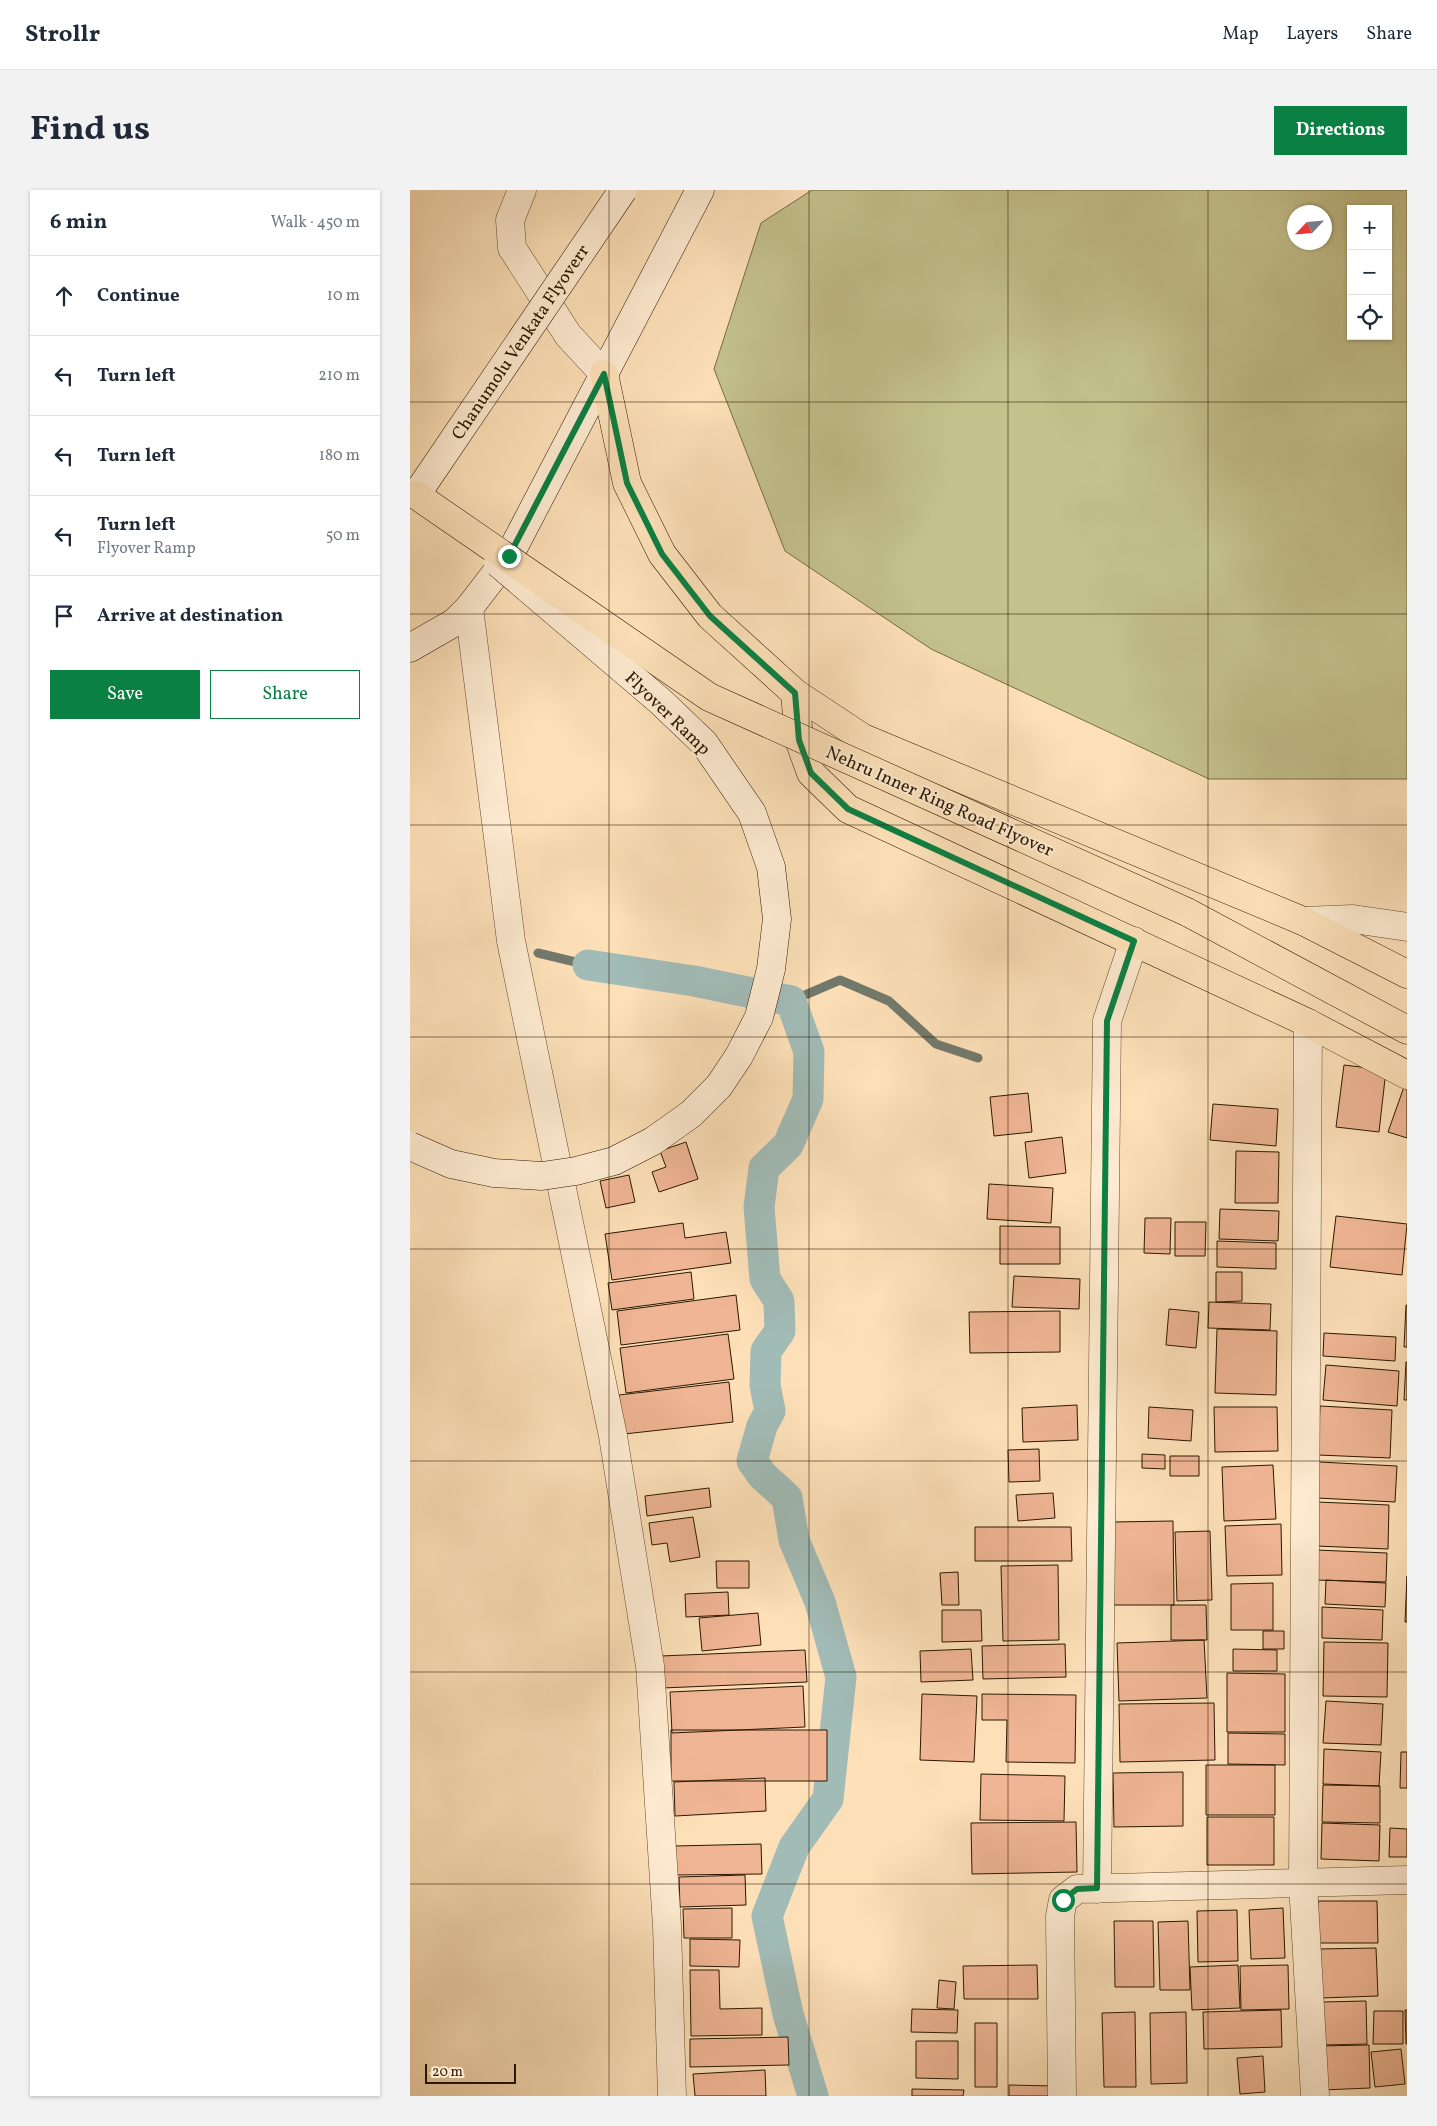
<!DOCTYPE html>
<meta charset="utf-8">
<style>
:root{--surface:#fff;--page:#f2f2f3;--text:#1f2937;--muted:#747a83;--line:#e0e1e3;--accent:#0b8043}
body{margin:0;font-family:Vollkorn,serif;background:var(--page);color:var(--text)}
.controls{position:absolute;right:15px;top:15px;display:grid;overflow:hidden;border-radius:0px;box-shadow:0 1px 4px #0004}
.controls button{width:45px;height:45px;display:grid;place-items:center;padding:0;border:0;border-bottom:1px solid var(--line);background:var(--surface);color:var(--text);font:25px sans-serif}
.compass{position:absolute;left:877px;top:15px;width:45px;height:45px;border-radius:50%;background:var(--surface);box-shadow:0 1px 4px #0004;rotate:244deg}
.scale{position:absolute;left:15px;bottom:12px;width:91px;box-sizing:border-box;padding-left:5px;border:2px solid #2b1800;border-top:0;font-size:14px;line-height:18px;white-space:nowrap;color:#2b1800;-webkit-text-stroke:4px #feebd1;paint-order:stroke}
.stop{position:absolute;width:15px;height:15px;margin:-11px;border:4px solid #0b8043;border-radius:50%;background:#fff}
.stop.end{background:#0b8043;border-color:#fff;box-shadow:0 1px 5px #0008}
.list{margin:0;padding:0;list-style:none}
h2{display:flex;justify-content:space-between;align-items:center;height:65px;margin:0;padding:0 20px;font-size:21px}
h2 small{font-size:16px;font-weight:400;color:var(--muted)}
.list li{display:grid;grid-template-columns:32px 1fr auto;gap:15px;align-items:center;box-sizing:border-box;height:80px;padding:0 20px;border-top:1px solid var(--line)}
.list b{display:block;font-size:19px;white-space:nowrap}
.list p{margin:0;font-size:16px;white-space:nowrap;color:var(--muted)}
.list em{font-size:16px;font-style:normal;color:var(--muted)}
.actions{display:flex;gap:10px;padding:15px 20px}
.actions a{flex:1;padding:11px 0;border:1px solid var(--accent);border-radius:0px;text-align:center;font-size:18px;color:var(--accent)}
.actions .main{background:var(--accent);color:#fff}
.icon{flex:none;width:28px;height:28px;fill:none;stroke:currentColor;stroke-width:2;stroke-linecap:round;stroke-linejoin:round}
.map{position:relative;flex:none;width:997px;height:1906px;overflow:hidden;border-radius:0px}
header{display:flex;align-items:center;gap:30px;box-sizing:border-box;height:70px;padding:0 25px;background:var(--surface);border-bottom:1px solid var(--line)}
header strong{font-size:24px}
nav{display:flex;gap:28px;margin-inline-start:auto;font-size:18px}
.intro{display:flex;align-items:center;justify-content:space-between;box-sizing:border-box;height:120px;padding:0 30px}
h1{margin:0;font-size:35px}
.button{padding:12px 22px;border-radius:0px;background:var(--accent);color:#fff;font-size:18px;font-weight:700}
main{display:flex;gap:30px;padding:0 30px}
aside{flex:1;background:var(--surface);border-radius:0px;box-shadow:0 1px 4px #0004}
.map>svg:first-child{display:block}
.green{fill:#c3c18c;stroke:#776c46;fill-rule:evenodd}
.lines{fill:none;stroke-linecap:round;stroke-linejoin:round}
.stream{stroke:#727a6d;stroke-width:9}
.canal{stroke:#a1bbb6;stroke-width:31}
.building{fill:#efb594;stroke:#2b1800}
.street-casing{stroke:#604a2e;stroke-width:29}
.secondary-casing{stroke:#2b1800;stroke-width:29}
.primary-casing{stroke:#2b1800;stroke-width:29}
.street{stroke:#feebd1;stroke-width:28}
.secondary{stroke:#feebd1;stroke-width:28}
.primary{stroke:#fde0b8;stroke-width:28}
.secondary-bridge-casing{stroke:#2b1800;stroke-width:29;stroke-linecap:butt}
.primary-bridge-casing{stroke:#2b1800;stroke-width:29;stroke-linecap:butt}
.secondary-bridge{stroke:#feebd1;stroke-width:28}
.primary-bridge{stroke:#fde0b8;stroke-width:28}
.route{stroke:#0b8043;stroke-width:6}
.grid{fill:none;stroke:#2b1800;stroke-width:1;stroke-opacity:0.55}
.labels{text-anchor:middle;stroke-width:4;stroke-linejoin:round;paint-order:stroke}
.street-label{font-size:18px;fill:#2b1800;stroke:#feebd1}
</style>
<header>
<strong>Strollr</strong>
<nav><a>Map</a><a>Layers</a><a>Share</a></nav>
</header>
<div class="intro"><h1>Find us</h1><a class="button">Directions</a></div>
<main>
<aside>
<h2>6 min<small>Walk · 450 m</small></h2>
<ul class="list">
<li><svg class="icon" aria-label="ahead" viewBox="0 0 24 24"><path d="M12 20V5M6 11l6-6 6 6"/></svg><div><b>Continue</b></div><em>10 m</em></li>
<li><svg class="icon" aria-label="left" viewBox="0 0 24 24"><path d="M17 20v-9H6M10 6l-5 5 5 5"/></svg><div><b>Turn left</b></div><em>210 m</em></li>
<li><svg class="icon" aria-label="left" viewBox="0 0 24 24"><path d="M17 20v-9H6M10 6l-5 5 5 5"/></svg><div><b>Turn left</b></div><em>180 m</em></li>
<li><svg class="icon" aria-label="left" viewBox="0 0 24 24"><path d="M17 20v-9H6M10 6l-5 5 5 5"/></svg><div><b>Turn left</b><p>Flyover Ramp</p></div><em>50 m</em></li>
<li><svg class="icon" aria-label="arrive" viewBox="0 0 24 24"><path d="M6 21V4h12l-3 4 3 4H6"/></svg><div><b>Arrive at destination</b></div></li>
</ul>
<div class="actions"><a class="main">Save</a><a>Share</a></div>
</aside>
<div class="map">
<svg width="997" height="1906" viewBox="0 0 997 1906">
<rect width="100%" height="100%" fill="#fde0b8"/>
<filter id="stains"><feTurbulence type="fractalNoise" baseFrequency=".004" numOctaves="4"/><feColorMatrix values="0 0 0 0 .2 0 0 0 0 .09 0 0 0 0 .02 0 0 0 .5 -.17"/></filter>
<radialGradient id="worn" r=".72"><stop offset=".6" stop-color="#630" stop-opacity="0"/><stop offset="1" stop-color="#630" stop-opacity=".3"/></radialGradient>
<path class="green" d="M402,0H997V589H799L521,459L375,361L304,179L351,33ZM941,19H978V146H941ZM884,22H914V52H884Z"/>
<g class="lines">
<path class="stream" d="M128,763L178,775
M381,811L430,790L479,811L526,854L568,868"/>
<path class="canal" d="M178,775L284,791L381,811L399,862L398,909L378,955L354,978L349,1017L355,1089L369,1111L370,1141L356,1161L355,1195L360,1221L352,1236L342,1271L352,1285L377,1308L384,1350L410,1412L431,1487L418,1609L384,1657L357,1726L378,1824L403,1906"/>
</g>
<path class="building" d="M934,875L976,880L969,942L926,937Z
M995,894L997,895V948L978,942Z
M618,903L622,942L584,946L580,907Z
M803,914L868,919L866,956L800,950Z
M652,947L656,983L619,988L615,952Z
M276,952L288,989L249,1002L242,982L256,977L250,961Z
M826,961L869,962L868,1013H825Z
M219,985L225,1012L196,1018L190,991Z
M579,994L643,998L641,1033L577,1029Z
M810,1019L869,1021L868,1051L809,1049Z
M926,1026L997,1034L992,1085L920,1077Z
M735,1028H761L760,1064L734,1063Z
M765,1032H796L795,1066H765Z
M273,1033L275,1048L316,1042L321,1073L202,1090L195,1044Z
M590,1036L650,1037V1074H590Z
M807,1051L866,1053V1079L807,1077Z
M281,1082L284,1109L202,1120L198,1093Z
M806,1082H832V1111L806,1112Z
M604,1086L670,1089L669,1119L602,1117Z
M326,1105L330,1140L211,1155L207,1121Z
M799,1112L861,1114L860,1140L798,1138Z
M996,1115H997V1157H994Z
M759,1119L789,1122L786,1158L756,1155Z
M650,1121V1162L560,1163L559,1122Z
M807,1139L867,1141L866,1205L805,1203Z
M914,1143L986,1147L985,1171L913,1166Z
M318,1144L324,1189L216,1203L210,1158Z
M996,1172H997V1210H994Z
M916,1175L989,1181L987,1216L913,1210Z
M319,1192L323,1232L214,1244L209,1205Z
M667,1215L668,1250L613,1252L612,1218Z
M910,1216L982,1220L980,1268L908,1265Z
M739,1217L783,1220L781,1251L738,1248Z
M804,1217H867L868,1261L805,1262Z
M629,1259L630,1291L599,1292L598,1260Z
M732,1264L755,1265V1279L732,1278Z
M760,1266H789V1286H760Z
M909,1272L987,1276L985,1312L907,1308Z
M863,1275L866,1329L814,1331L812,1277Z
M299,1298L301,1317L237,1326L235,1306Z
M643,1303L645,1328L608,1331L606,1305Z
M907,1312L979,1315L978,1359L906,1356Z
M283,1327L290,1367L260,1372L257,1353L242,1355L239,1333Z
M763,1331L764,1415H704L703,1332Z
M871,1334L872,1385L817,1386L815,1336Z
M565,1337H661L662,1371H565Z
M800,1341L802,1410L767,1411L765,1342Z
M906,1360L977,1363L976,1392L905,1390Z
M306,1371H339V1398H307Z
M648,1375L649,1450L593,1451L591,1376Z
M548,1382L549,1415H532L530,1383Z
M997,1386V1432H995Z
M916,1390L976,1393L975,1417L915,1414Z
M863,1393V1440H821V1394Z
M318,1402L319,1425L276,1427L275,1404Z
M761,1415H796L797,1450H761Z
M912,1417L973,1420L972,1450L912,1448Z
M532,1420H571L572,1451L532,1452Z
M348,1423L351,1455L292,1461L289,1428Z
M853,1441H874V1459H853Z
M794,1450L797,1508L709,1511L707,1453Z
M914,1452L978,1453L977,1507L913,1506Z
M655,1454L656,1487L573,1489L572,1456Z
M561,1459L563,1490L511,1492L510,1461Z
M823,1459L867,1460V1481H823Z
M395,1460L397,1492L252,1498L251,1466Z
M817,1483L875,1484V1542H817Z
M393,1496L395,1537L262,1543L260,1502Z
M512,1504L567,1506L564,1572L510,1570Z
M572,1504L666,1505L665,1573L596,1572L597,1530H572Z
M916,1511L973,1514L971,1555L913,1553Z
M804,1513L805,1570L710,1572L709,1514Z
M261,1540H417V1591H261Z
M818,1543L875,1544V1575L818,1574Z
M914,1559L971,1562L969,1596L913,1594Z
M991,1562H997V1598H990Z
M796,1575H865V1625H796Z
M773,1582V1636L704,1637L703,1583Z
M571,1584L655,1586L654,1631L570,1630Z
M355,1588L356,1621L265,1626L264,1592Z
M913,1595L970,1596V1633L912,1632Z
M797,1627H864V1675H797Z
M666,1632L667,1682L562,1684L561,1633Z
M912,1633L970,1635L969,1671L911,1669Z
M980,1638L997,1639V1667H979Z
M351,1654L352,1684L266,1685L265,1656Z
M335,1685L336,1715L270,1717L269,1687Z
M908,1711H967L968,1753H907Z
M322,1718V1748H274L273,1719Z
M873,1718L875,1768L841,1769L839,1720Z
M827,1720L828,1771L788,1772L787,1721Z
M704,1731H743L744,1797H705Z
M778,1731L780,1800H750L748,1732Z
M280,1749L330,1750L329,1777L280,1776Z
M966,1758L968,1806L911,1808L909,1759Z
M627,1775L628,1809H554L553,1776Z
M828,1775L830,1818L782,1820L780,1777Z
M878,1775L879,1819L831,1820L830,1776Z
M280,1780H309L310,1819L352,1818V1845L281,1846Z
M529,1790L546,1792L544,1819L527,1818Z
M956,1811L957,1854L913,1855V1812Z
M502,1819L548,1820L547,1843L501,1842Z
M871,1820L872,1857L794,1859L793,1822Z
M995,1820H997V1854H996Z
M964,1821H993V1854H963Z
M725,1822L726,1897H694L692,1823Z
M776,1822L777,1893L741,1894L740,1823Z
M565,1833H587V1897H565Z
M378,1847L379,1875L280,1877V1849Z
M506,1851H548V1889L506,1888Z
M959,1855L960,1898L912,1900L910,1856Z
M991,1859L995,1894L965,1897L961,1862Z
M853,1866L855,1902L830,1904L827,1868Z
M355,1880L356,1906H285L283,1884Z
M599,1895L645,1896V1906H599Z
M502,1899L554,1900L553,1906H502Z"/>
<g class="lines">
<defs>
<path id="street" d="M112,0L100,30L102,58L158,145L194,184
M59,418L101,751L203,1246L240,1476L257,1736L262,1906
M893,731L943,729L997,737
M898,833L893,1693L905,1906
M687,1699L697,831L724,751
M652,1906L650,1726L653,1710L667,1699L997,1690"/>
<path id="secondary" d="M0,458L45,432L59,418L99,366L290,0"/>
<path id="primary" d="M194,184L217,293L252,364L300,426L385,503L453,548L893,731L997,784
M385,503L389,550L401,583L438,619L898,833L997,885
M777,722L997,840"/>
</defs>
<use href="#street" class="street-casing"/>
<use href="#secondary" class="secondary-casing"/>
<use href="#primary" class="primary-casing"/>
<use href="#street" class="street"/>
<use href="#secondary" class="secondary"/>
<use href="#primary" class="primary"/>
<defs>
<path id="secondary-bridge" d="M6,305L213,0
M0,956L41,974L84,983L132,986L166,981L204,971L243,951L281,924L309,896L329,866L349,827L361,779L367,729L361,677L342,623L294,553L250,511L88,373"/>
<path id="primary-bridge" d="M6,305L299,507L777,722"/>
</defs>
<use href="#secondary-bridge" class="secondary-bridge-casing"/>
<use href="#primary-bridge" class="primary-bridge-casing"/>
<use href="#secondary-bridge" class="secondary-bridge"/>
<use href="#primary-bridge" class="primary-bridge"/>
</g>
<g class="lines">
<path class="route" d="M99,366L194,184L217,293L252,364L300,426L385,503L389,550L401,583L438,619L724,751L697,831L687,1698L667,1699L653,1710"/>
</g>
<path class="grid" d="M199,0V1906M399,0V1906M598,0V1906M798,0V1906M0,212H997M0,424H997M0,635H997M0,847H997M0,1059H997M0,1271H997M0,1482H997M0,1694H997"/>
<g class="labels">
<g class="street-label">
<text transform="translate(110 152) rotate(-56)" y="6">Chanumolu Venkata Flyoverr</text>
<text transform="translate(258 523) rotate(44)" y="6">Flyover Ramp</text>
<text transform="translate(530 611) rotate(24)" y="6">Nehru Inner Ring Road Flyover</text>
</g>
</g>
<rect width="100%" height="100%" filter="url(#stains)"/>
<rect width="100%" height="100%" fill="url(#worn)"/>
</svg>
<div class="controls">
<button>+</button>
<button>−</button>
<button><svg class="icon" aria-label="locate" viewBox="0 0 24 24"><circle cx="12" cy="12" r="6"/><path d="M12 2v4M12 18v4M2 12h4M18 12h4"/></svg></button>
</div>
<svg class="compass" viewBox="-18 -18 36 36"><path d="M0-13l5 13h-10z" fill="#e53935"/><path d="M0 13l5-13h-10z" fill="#747a83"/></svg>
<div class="scale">20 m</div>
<div class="stop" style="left:653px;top:1710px"></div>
<div class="stop end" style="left:99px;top:366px"></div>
</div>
</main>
